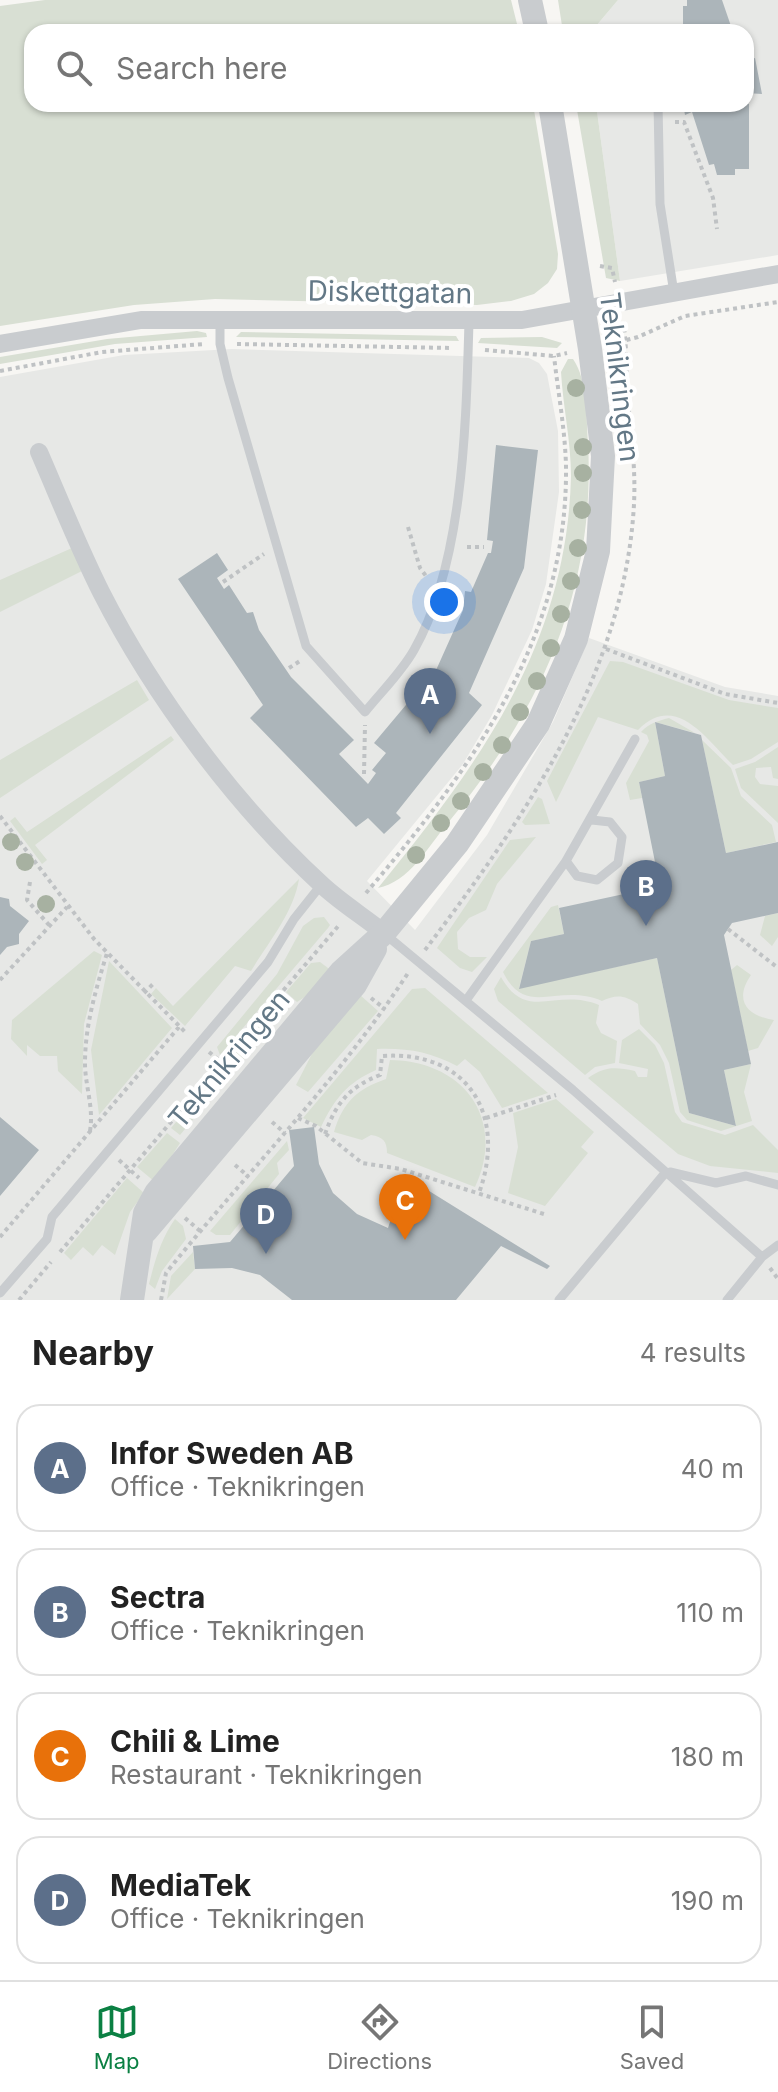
<!DOCTYPE html>
<meta charset="utf-8">
<style>
:root{--surface:#fff;--page:#f6f6f6;--text:#222;--muted:#767676;--line:#e0e0e0;--accent:#0b8043}
body{margin:0;font-family:Inter,sans-serif;background:var(--page);color:var(--text)}
.you{position:absolute;left:444px;top:602px;width:28px;height:28px;margin:-20px;border:6px solid #fff;border-radius:50%;background:#1a73e8;box-shadow:0 0 0 12px #1a73e833}
.badge{display:grid;place-items:center;width:52px;height:52px;border-radius:50%;background:var(--accent);color:#fff;font-size:26px;font-weight:700}
.pin{position:absolute;translate:-50% -66px;filter:drop-shadow(0 2px 4px #0008)}
.pin::after{content:'';position:absolute;top:42px;width:28px;height:24px;background:inherit;clip-path:polygon(0 0,100% 0,50% 100%)}
.list{margin:0;padding:0;list-style:none}
h2{display:flex;justify-content:space-between;align-items:center;height:104px;margin:0;padding:0 32px;font-size:34px}
h2 small{font-size:26px;font-weight:400;color:var(--muted)}
.list li{display:grid;grid-template-columns:52px 1fr auto;gap:24px;align-items:center;box-sizing:border-box;height:128px;margin:0 16px 16px;padding:0 16px;border:2px solid var(--line);border-radius:24px}
.list b{display:block;font-size:30px;white-space:nowrap}
.list p{margin:0;font-size:26px;white-space:nowrap;color:var(--muted)}
.list em{font-size:26px;font-style:normal;color:var(--muted)}
.icon{flex:none;width:44px;height:44px;fill:none;stroke:currentColor;stroke-width:2;stroke-linecap:round;stroke-linejoin:round}
.map{position:relative;flex:none;width:778px;height:1300px;overflow:hidden}
.search{position:absolute;background:var(--surface);box-shadow:0 2px 6px #0004;left:24px;right:24px;top:24px;height:88px;display:flex;align-items:center;gap:20px;box-sizing:border-box;padding:0 28px;border-radius:24px;color:var(--muted);font-size:30px}
.sheet{height:680px;background:var(--surface)}
nav{display:flex;justify-content:space-around;align-items:center;box-sizing:border-box;height:112px;border-top:2px solid var(--line);background:var(--surface);font-size:22px;color:var(--muted)}
nav a{display:grid;justify-items:center;gap:4px}
nav .on{color:var(--accent)}
.map>svg:first-child{display:block}
.built{fill:#e7e8e6}
.green{fill:#d8dfd3}
.building{fill:#acb5ba}
.lines{fill:none;stroke-linecap:round;stroke-linejoin:round}
.path{stroke:#bfc2c4;stroke-width:4;stroke-dasharray:4 4;stroke-linecap:butt}
.service{stroke:#c9cccf;stroke-width:9}
.minor{stroke:#c9cccf;stroke-width:18}
.tertiary{stroke:#c9cccf;stroke-width:24}
.tree{fill:#a7b1a1}
.labels{text-anchor:middle;stroke-width:8;stroke-linejoin:round;paint-order:stroke}
.street-label{font-size:28px;fill:#637886;stroke:#fff}
</style>
<div class="map">
<svg width="778" height="1300" viewBox="0 0 778 1300">
<rect width="100%" height="100%" fill="#f7f6f3"/>
<path class="built" d="M618,0H778V255L620,281L596,104H746V32H591Z
M232,349L529,358L539,363L547,374L558,431L559,492L546,584L532,630L492,715L463,764L367,881L415,930L487,835L553,722L589,638L725,687L778,696V1300H0V377L124,355Z"/>
<path class="green" d="M45,0H511L519,32H32V104H533L558,254L557,269L548,283L534,294L511,301L477,305L215,299L134,305L0,326V6Z
M558,0H618L591,32H563Z
M576,104H596L620,281L606,278Z
M197,331L206,333L207,337L115,344L0,364V357L107,339Z
M241,332L456,336L459,341L236,337Z
M542,337L562,343L557,348L478,343L481,338Z
M568,359H573C588,381 586,416 588,442C596,592 540,711 447,824C428,847 409,882 378,888C480,763 567,644 571,476C571,441 563,407 561,372Z
M72,548L82,571L0,612V580Z
M610,661L623,662L729,700L778,708V742L751,759L733,765C705,738 676,692 638,730L598,717L556,802L547,781Z
M137,680L149,700L0,798V760Z
M669,718L695,733L655,722L665,776L639,782L642,798L630,800L626,783L649,741L647,735L641,732C649,723 658,721 669,718Z
M171,736L174,740L35,845L47,860L42,864L10,821L15,817L27,832Z
M702,740L731,768L741,796L772,825L776,842L726,853Z
M778,747V779L773,778L771,767L756,768L755,777L760,784L778,786V823L741,788L735,769L755,762Z
M538,797L542,799L550,824L525,825L522,822Z
M536,837L497,884L486,910L469,918L457,932L458,949L470,957H487L472,972L460,968L437,948L510,840Z
M299,879C294,912 268,943 251,971L235,966L185,1026L151,994L156,988L173,1006Z
M558,905L564,934L531,941L519,988L657,958L689,1113L736,1126L724,1070L751,1064L744,1092L752,1121L721,1131L687,1120L680,1112L669,1063L660,1045L640,1024L638,1004C625,995 616,994 602,1001C558,982 526,1019 503,972L551,907Z
M778,913V937L772,946L760,935L765,916Z
M324,917L330,925L328,928L220,1055L217,1047L277,974L303,926L314,918Z
M94,951L102,955L84,1024L82,1094L58,1071L57,1056H40L27,1045V1056L11,1039L12,1020Z
M109,961L172,1028L99,1115L91,1050Z
M320,962L332,971L316,990L297,1002L286,992L311,963Z
M737,965L751,975C733,1001 748,1016 774,1020L758,1048L748,1051L731,970Z
M501,977C527,1023 556,987 599,1005L596,1023L601,1033L617,1041L615,1063L595,1067L585,1075L498,1001L494,989Z
M425,988L548,1093L502,1108L480,1072L465,1059L457,1066C430,1052 408,1048 377,1049L376,1070C347,1083 335,1098 321,1127L303,1118L412,989Z
M359,994L378,1011L308,1092L296,1085L316,1046Z
M283,995L292,1002L237,1067L228,1060Z
M639,1029L655,1045L664,1063L675,1112L682,1122L725,1135L753,1125L778,1150V1173L710,1166L678,1154L588,1078C605,1066 615,1067 635,1071L638,1077H647L648,1069L619,1063L622,1040Z
M390,1060C463,1061 507,1118 475,1187L387,1153C387,1141 383,1137 371,1135L362,1140L334,1132C343,1102 357,1089 386,1079Z
M221,1068L230,1075L180,1135L171,1128Z
M556,1099L594,1132L581,1147L588,1153L545,1206L508,1193L518,1147L513,1113Z
M167,1133L180,1143L155,1182L137,1167Z
M287,1141L289,1150L277,1163L279,1174L230,1235H216L210,1231Z
M127,1178L144,1193L130,1212L115,1255L102,1245L93,1256L83,1247L71,1260L64,1253Z
M175,1219L183,1226L186,1239L162,1271L155,1289L149,1284C155,1260 161,1239 175,1219Z
M193,1252L195,1269L167,1299L171,1276Z"/>
<path class="building" d="M687,0H722L733,32H683V6H687Z
M755,58L762,94L746,93V61Z
M683,104H749V169H735V175H717L714,164L709,165L692,112L685,115Z
M496,445L538,450L524,568L469,693L482,705L396,813L401,818L384,834L368,818L356,827L250,718L263,705L178,579L217,553L228,570L217,578L224,589L229,585L247,613L253,612L259,630L291,677L354,740L339,754L368,784L376,773L372,770L386,753L374,743L437,668L463,610L465,591L471,592L488,553H491L493,541L487,540Z
M655,722L701,735L726,853L778,842V913L732,923L724,935L751,1064L724,1070L736,1126L689,1113L657,958L519,989L531,941L564,934L559,908L652,888L658,877L639,782L665,776Z
M0,897L9,899L10,906L29,921L19,934V944L7,947L0,955Z
M0,1117L39,1150L0,1196Z
M314,1127L319,1164L333,1193L357,1214L388,1228L405,1176L550,1266L547,1269L501,1246L456,1300H292L260,1275L232,1268L195,1269L193,1246L230,1242L294,1166L289,1130Z"/>
<g class="lines">
<path class="path" d="M675,122H684L713,198L717,229
M600,266L612,268L615,282
M237,344L452,348
M611,344L638,337L685,316L778,302
M485,350L554,356L567,353
M0,371L102,352L204,344
M408,527L420,568L426,576
M467,547H484
M223,582L264,554
M606,649L725,694L778,703
M289,668L300,661
M364,774L365,725
M0,816L94,939L187,1034
M632,870L655,882
M30,882L27,900L49,925
M366,893C472,768 568,638 566,466C565,429 558,392 554,356
M728,929L778,968
M425,950C524,819 625,673 634,504C636,465 630,427 627,389C626,366 627,344 623,322
M0,980L67,907
M144,993L154,983
M371,998L385,1009
M209,1052L230,1069
M298,1118L316,1126L362,1163L401,1169L547,1215
M486,1118L556,1095
M272,1122L285,1133
M90,1131C94,1107 85,1086 85,1063C85,1025 96,989 107,953
M325,1134C336,1103 349,1087 380,1075L382,1056C469,1050 507,1116 479,1193
M119,1160L139,1178
M235,1165L248,1176
M185,1218L200,1231
M0,1237L179,1027
M60,1252L340,924
M770,1268L778,1279
M19,1300L51,1262
M161,1300L166,1273C246,1173 338,1081 408,973"/>
<path class="service" d="M658,104L660,204L674,293
M220,318V344L228,378L306,646L365,712C381,692 401,673 414,650C464,562 466,421 469,322
M566,861L577,876L597,880L618,863L622,837L610,822L592,820
M386,935L573,1090L762,1257
M467,999L566,861L635,739
M670,1172L716,1183L746,1176L778,1185
M0,1293L47,1239L52,1217L268,962L294,919L321,885
M559,1300L666,1172
M727,1300L762,1257L778,1245"/>
<path class="minor" d="M0,344L141,320H522L778,274
M39,452C59,498 78,546 101,592C154,696 235,805 321,884C340,902 363,916 384,933"/>
<path class="tertiary" d="M530,0L537,32
M146,1231L355,985L375,949
M132,1300L145,1213L156,1193L341,972L384,933L457,844L538,724L576,639L598,551L603,456L590,349L550,104"/>
</g>
<g class="tree">
<circle cx="576" cy="388" r="9"/>
<circle cx="583" cy="447" r="9"/>
<circle cx="583" cy="473" r="9"/>
<circle cx="582" cy="510" r="9"/>
<circle cx="578" cy="548" r="9"/>
<circle cx="571" cy="581" r="9"/>
<circle cx="561" cy="614" r="9"/>
<circle cx="551" cy="648" r="9"/>
<circle cx="537" cy="681" r="9"/>
<circle cx="520" cy="712" r="9"/>
<circle cx="502" cy="745" r="9"/>
<circle cx="483" cy="772" r="9"/>
<circle cx="461" cy="801" r="9"/>
<circle cx="441" cy="823" r="9"/>
<circle cx="11" cy="842" r="9"/>
<circle cx="416" cy="855" r="9"/>
<circle cx="25" cy="862" r="9"/>
<circle cx="46" cy="904" r="9"/>
</g>
<g class="labels">
<g class="street-label">
<text transform="translate(390 292) rotate(1)" y="10">Diskettgatan</text>
<text transform="translate(620 377) rotate(83)" y="10">Teknikringen</text>
<text transform="translate(229 1059) rotate(-50)" y="10">Teknikringen</text>
</g>
</g>
</svg>
<div class="you"></div>
<div class="pin badge" style="left:430px;top:734px;background:#5c6f8a">A</div>
<div class="pin badge" style="left:646px;top:926px;background:#5c6f8a">B</div>
<div class="pin badge" style="left:405px;top:1240px;background:#e8710a">C</div>
<div class="pin badge" style="left:266px;top:1254px;background:#5c6f8a">D</div>
<div class="search"><svg class="icon" aria-label="search" viewBox="0 0 24 24"><circle cx="10" cy="10" r="6"/><path d="M15 15l6 6"/></svg>Search here</div>
</div>
<section class="sheet">
<h2>Nearby<small>4 results</small></h2>
<ul class="list">
<li><span class="badge" style="background:#5c6f8a">A</span><div><b>Infor Sweden AB</b><p>Office · Teknikringen</p></div><em>40 m</em></li>
<li><span class="badge" style="background:#5c6f8a">B</span><div><b>Sectra</b><p>Office · Teknikringen</p></div><em>110 m</em></li>
<li><span class="badge" style="background:#e8710a">C</span><div><b>Chili &amp; Lime</b><p>Restaurant · Teknikringen</p></div><em>180 m</em></li>
<li><span class="badge" style="background:#5c6f8a">D</span><div><b>MediaTek</b><p>Office · Teknikringen</p></div><em>190 m</em></li>
</ul>
</section>
<nav>
<a class="on"><svg class="icon" aria-label="map" viewBox="0 0 24 24"><path d="M3 6l6-2 6 2 6-2v14l-6 2-6-2-6 2zM9 4v14M15 6v14"/></svg>Map</a>
<a><svg class="icon" aria-label="directions" viewBox="0 0 24 24"><path d="M12 3l9 9-9 9-9-9zM9 14v-3h6M13 9l2 2-2 2"/></svg>Directions</a>
<a><svg class="icon" aria-label="saved" viewBox="0 0 24 24"><path d="M7 4h10v16l-5-4-5 4z"/></svg>Saved</a>
</nav>
